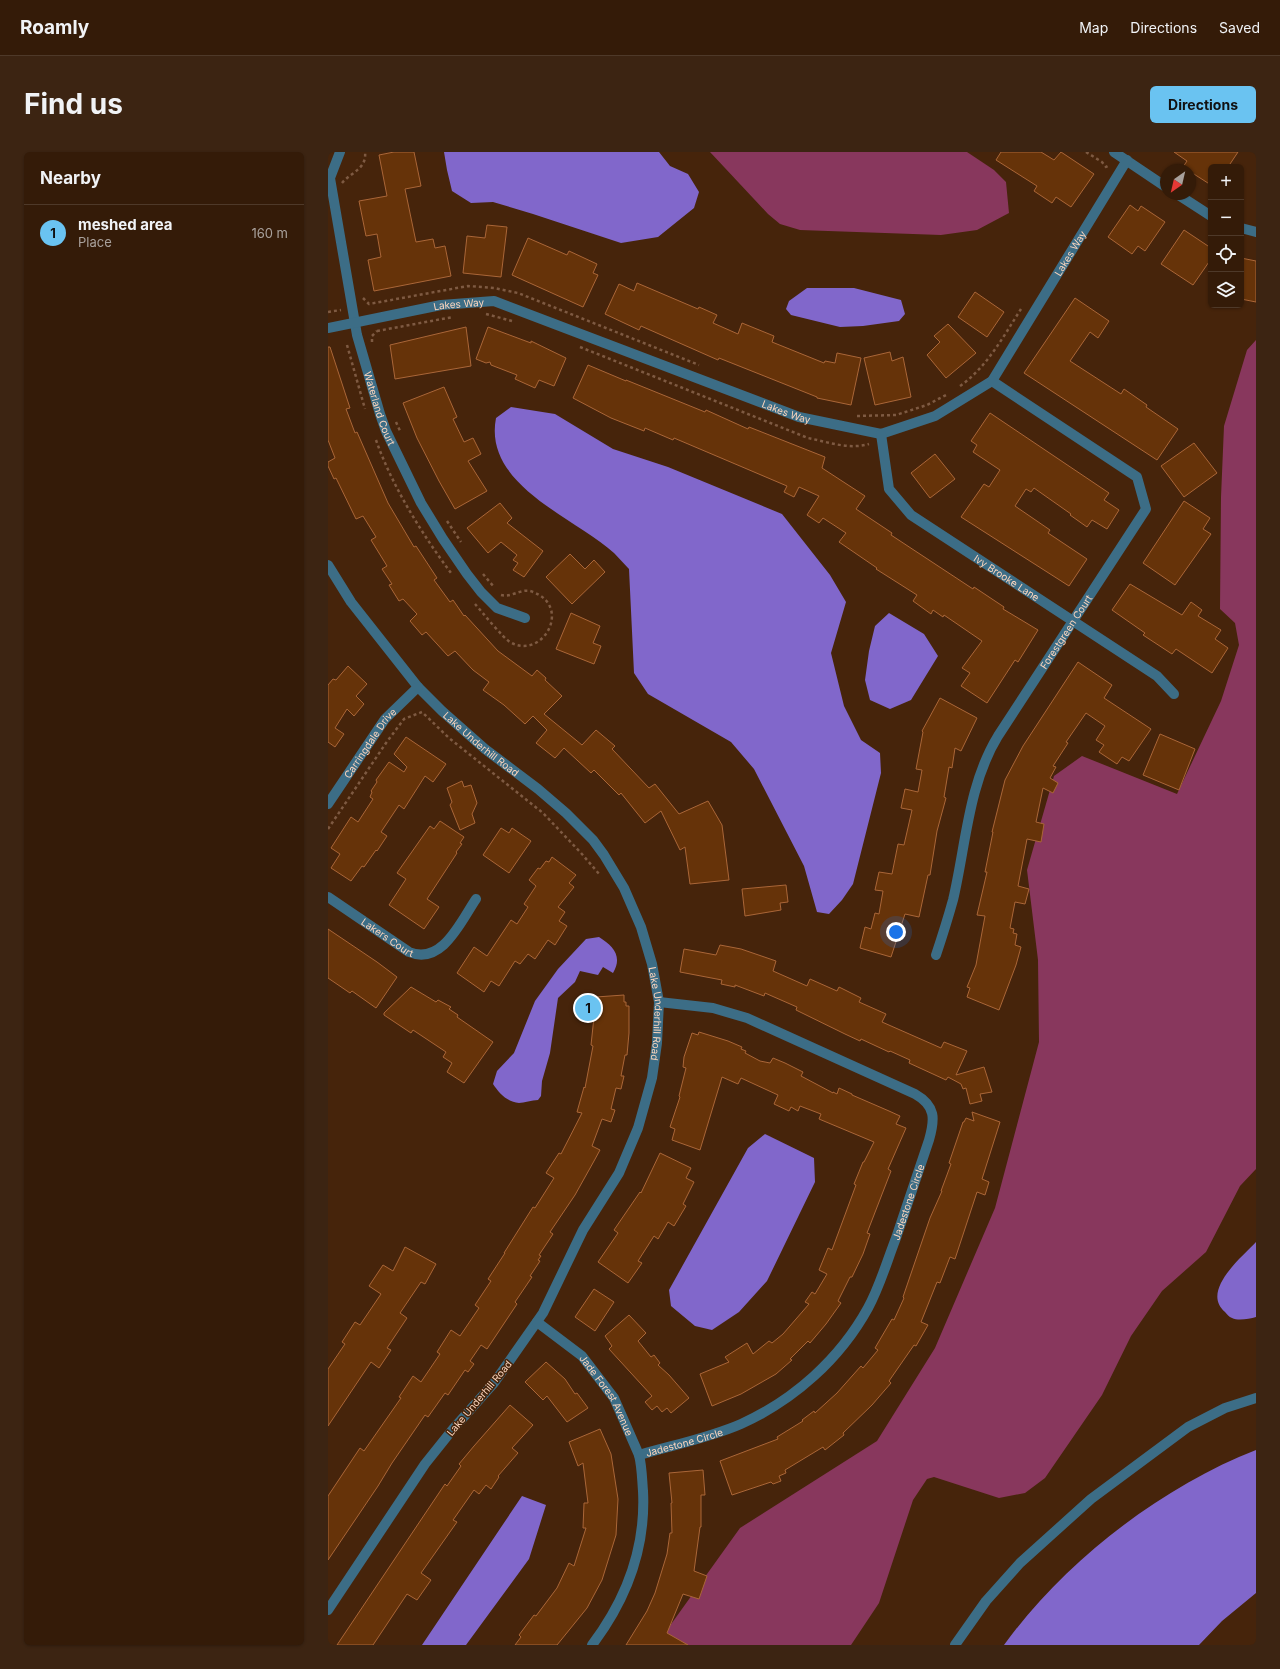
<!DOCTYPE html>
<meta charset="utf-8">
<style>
:root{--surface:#341b08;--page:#3c2412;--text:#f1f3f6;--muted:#a9a19c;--line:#4e3929;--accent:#6ac3f1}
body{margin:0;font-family:Inter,sans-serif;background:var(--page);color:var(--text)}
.controls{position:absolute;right:12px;top:12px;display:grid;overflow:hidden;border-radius:6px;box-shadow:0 1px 3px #0004}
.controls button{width:36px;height:36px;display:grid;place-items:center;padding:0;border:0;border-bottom:1px solid var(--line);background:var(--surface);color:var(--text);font:20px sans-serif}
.compass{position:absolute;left:832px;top:12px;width:36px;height:36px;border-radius:50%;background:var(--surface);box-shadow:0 1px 3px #0004;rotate:214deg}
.you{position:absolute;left:568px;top:780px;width:14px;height:14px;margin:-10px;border:3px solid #fff;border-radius:50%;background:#1a73e8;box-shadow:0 0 0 6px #1a73e833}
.badge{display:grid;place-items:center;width:26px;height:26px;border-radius:50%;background:var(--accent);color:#111;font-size:13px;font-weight:700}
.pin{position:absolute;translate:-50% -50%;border:2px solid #fff;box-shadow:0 1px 4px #0006}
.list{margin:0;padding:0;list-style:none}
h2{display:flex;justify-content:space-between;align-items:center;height:52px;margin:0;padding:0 16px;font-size:17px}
h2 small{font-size:13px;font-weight:400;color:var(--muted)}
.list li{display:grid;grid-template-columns:26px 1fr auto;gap:12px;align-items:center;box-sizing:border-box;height:56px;padding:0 16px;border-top:1px solid var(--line)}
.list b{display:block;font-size:15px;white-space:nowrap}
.list p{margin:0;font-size:13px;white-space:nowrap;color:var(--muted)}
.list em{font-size:13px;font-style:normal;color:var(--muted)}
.icon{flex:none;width:22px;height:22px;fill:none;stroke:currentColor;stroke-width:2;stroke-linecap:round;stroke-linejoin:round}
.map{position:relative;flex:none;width:928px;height:1493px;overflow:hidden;border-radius:6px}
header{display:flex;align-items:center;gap:24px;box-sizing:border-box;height:56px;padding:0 20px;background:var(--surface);border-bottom:1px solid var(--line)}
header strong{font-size:19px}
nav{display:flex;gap:22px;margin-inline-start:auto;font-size:14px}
.intro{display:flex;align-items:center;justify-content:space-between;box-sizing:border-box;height:96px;padding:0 24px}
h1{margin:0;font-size:28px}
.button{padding:10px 18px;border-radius:6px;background:var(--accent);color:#111;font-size:14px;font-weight:700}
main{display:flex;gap:24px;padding:0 24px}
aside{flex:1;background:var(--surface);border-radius:6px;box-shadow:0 1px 3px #0004}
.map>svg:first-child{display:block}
.green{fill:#88375d}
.water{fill:#8167cb}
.building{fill:#663309;stroke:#aa6638}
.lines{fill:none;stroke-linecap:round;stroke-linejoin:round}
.path{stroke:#7e5a42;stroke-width:2.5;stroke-dasharray:3 3;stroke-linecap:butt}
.minor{stroke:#3c6d86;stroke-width:10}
.labels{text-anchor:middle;stroke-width:3;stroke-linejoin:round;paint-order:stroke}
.street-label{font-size:10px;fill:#fbd5bd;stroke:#46240b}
</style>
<header>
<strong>Roamly</strong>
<nav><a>Map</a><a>Directions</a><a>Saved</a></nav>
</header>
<div class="intro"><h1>Find us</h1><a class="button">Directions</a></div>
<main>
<aside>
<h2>Nearby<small></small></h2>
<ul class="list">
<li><span class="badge">1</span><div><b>meshed area</b><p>Place</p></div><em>160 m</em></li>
</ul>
</aside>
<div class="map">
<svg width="928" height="1493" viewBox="0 0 928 1493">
<rect width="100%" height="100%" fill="#46240b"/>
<path class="green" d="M382,0H639L666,18L678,30L681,61L649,78L613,83L472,78L452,72L440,62Z
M928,188V1017L912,1034L878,1100L834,1139L803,1184L774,1243L717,1326L697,1341L671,1346L606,1325L599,1327L585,1348L551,1451L523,1493H330L331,1489L412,1376L549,1289L607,1196L667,1056L711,890L710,808L699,718L726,624L754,604L849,642L893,549L911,493L907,471L892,457L893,345L896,274L919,198Z"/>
<path class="water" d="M116,0H331L342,14L360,22L371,40L366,56L330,85L293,91L205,62L165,50L143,51L124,39L119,18Z
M479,136H526L573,148L577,162L571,169L535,174L512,175L463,163L458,157L461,149Z
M183,255L227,262L285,297L340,315L454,362L502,423L518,450L503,501L516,554L533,588L552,601L553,621L525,732L514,748L501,762L489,760L476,714L426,617L403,590L320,542L306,521L301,417C296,412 291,406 286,401C246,365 155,333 168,266Z
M561,461L596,482L610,504L583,548L562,557L542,548L537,528L541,499L547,474Z
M271,785C285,794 295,804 285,821L275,815L270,823L252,819L247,830L230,846L222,901L214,929L213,944L210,948C204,948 196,951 191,951C179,950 171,941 165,932L169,919L186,901L207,849L230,817L258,787Z
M437,982L486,1006L487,1030L439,1129L411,1160L384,1178L367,1174L343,1154L341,1138L420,996Z
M928,1090V1165C921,1167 910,1169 904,1166C901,1165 899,1162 897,1160C872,1139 915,1104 928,1090Z
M928,1298V1441L894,1469L871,1493H676C736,1410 833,1335 928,1298Z
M194,1344L218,1353L201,1407L138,1493H94Z"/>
<path class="building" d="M66,0H86L93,34L77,37L88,90L105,87L107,96L117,94L123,124L46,139L40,108L53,105L49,82L38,84L31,49L59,44L51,3Z
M673,0H713L726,8L733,0L766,22L743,55L728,45L724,51L706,39L709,34L668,8Z
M846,0H910L900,15H883V33L855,15L859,9Z
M802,53L810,59L813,54L837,70L817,99L810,94L804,102L780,85Z
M159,73L179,75L173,125L135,121L139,84L157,86Z
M856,78L883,96V107L865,133L833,112Z
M200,86L239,103L241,99L269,112L265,121L270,123L255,155L184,123Z
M913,106L928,109V150L913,147Z
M309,131L370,157L371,155L389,163L385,171L410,182L414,171L446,184L444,190L496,211L497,209L507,211L509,201L533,206L523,253L489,246V245L391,206L390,208L313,174L311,178L277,162L291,132L306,139Z
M647,140L676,160L659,185L630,165Z
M747,146L781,169L770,186L762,180L742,209L793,242L796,237L819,253L818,255L850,277L829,308L696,221Z
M620,172L648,201L618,226L599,203L612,190L606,184Z
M138,175L143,214L67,227L62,193Z
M160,175L203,191V189L238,206L226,234L211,228L207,236L187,227L189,223L163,213L162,210L158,211L148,207Z
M0,195H2L22,256L18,257L27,281L29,280L60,351L86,395L88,394L109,426L106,428L122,450L125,448L136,464L137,463L170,499L204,524L209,518L218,526L217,528L234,544L216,562L254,593L268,578L287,594L284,597L321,636L327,632L351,662L380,649L394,673L401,728L362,732L357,695L352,698L333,659L317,671L293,641L291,643L266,618L263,621L236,596L227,606L208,591L219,578L205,564L197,572L176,553L155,538L161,530L145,518L127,499L120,504L98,480L94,483L82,469L89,462L75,447L71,449L61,433L64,432L54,417L59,414L43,388L48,385L35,364L28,367L8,326L6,327L0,314V310L7,306L0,288Z
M562,200L564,209L575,205L583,245L547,253L536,206Z
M260,213L298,229V228L377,260L378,258L420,277L421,275L497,305L494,316L537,344L528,357L564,381L563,383L645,437L646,435L676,455L675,457L710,478L690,510L687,508L659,551L633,534L642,521L634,516L654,489L616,463L615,465L605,458L603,462L585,449L589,443L548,417L549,416L511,390L518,381L495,366L491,371L479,363L491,344L471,335L466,345L456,340L459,334L346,286L345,288L317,276L316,279L283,266L245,246Z
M116,235L129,265L125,267L136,290L145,286L153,302L140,309L159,339L127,357L111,329L89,286L75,251Z
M662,261L781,341L776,348L791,358L779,377L764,368L759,375L742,363L743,362L706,336L703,340L698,337L687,354L722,378L720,381L759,407L741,434L633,365L656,332L661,335L672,318L645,300L649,293L643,289Z
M866,291L889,321L856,345L833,314Z
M607,302L627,327L602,346L583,321Z
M856,349L882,366L875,377L883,382L847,433L815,411Z
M172,351L184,366L179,371L215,399L196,425L185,418L190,411L185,408L189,403L173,390L160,401L139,376Z
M242,402L257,417L266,408L277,420L244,452L218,425Z
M802,432L854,463L863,450L874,458L870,464L893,478L887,487L900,496L884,521L848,497L844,502L815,483L817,481L784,458Z
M243,461L272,474L265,491L273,494L266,512L228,497Z
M750,510L784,533L776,546L823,577L801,609L794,605L789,612L771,600L776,593L768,588L777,574L758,561L738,590L740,591L725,614L728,615L722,626L730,631L725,641L715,636L708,670L716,672L713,690L699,687L690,734L701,737L697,752L687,750L682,776L686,777L685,781L689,782L687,793L693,795L688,813L671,858L639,845L642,836L639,835L648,813L657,764L649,763L659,720H657L665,680H664L677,628L695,594Z
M20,514L39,532L28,544L36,552L26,564L19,557L7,576L16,582L7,595L0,590V533L5,527L8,528Z
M612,546L649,566L633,599L627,596L624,616L621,615L616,645L618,646L609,679L602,723H600L591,765L577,762L563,805L532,796L537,775L543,777L547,761L551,762L555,739L547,738L551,720L564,722L570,692L576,693L584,658L573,656L577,637L590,640L594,618L588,617L595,580L594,579Z
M832,582L867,597L851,638L815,623Z
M78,585L118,612L105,630L97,624L76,657L71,653L53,680L59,684L49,699L48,698L36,715L34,714L23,729L3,716L12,702L3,696L23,665L30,670L45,647L42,645L44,640L43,639L49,630L48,628L61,610L76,620L79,615L66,602Z
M134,629L136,635L143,633L149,651L144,662L147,671L132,678L122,653L124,650L119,636Z
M112,669L136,685L132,691L134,692L128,700L129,701L99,747L111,755L96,777L61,753L78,727L69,721L102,674L106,677Z
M173,676L181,681L184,676L203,689L181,721L155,703Z
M224,705L248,723L241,731L246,735L230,755L237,760L231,769L239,774L227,793L220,788L207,807L200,802L192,812L187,809L171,834L163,829L156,840L129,821L146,795L159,804L183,768L189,772L200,755L196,752L208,734L201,728L210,716L212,717L218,709L221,710Z
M458,733L460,750L452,751L453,758L417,764L414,737Z
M0,777L49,810L69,825L48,856L24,839L22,841L0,826Z
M392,793L413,797L448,809L445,819L479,834L482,827L509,839L511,835L533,846L531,850L558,862L554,870L613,896L616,890L639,899L628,923L656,915L664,940L652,942L654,949L642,952L638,936L635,937L633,932L620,925L618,928L581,911L582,908L562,899L561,900L533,887L532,889L517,882L468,858L469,855L437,841L436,844L407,833V835L393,832L394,828L352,820L356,797L388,803Z
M83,835L108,850L110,848L123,855L121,857L130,863L129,865L165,890L136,931L119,920L124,911L115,905L118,900L85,878L83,881L56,863V861Z
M296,843V850H298V854H301V881L299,903H297L293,924H296L293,937L288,936L283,957L287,958L283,970L274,967L264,994L272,998L266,1009L247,1043L222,1080L225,1082L211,1103L213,1104L210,1108L212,1109L202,1124L204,1125L187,1150L189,1152L159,1197L153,1193L142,1209L146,1212L140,1220L137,1218L120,1243L117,1241L100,1265L97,1263L64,1311L50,1334L0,1408V1344L32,1296L36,1299L73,1246L71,1245L85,1224L93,1230L112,1202L109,1200L123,1178L132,1184L151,1156L147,1153L163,1129L160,1127L177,1101H176L205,1055L207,1056L226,1026L218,1021L231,1001L233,1002L254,961L249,960L256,935L257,936L265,894L263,893L266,865L255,866L254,846Z
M371,880L400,889L414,895L413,897L418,899L417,901L432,909L442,911L445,906L457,911L475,920L473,924L505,941V940L509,942L511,936L524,942V943L561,959L572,964L568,972L578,976L560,1017L563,1019L539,1081L542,1082L535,1102L524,1125H522L510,1149L513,1151L498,1172L482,1191L480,1189L462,1207L464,1208L448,1222L413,1242L384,1254L372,1222L401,1210L397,1205L419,1191L425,1202L441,1189L444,1191L455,1182L481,1152L477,1150L484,1140L487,1142L499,1122L491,1118L500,1096L504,1098L528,1033L526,1032L535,1010H536L546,990L491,967L493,962L472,954L470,959L463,955L461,959L446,952L450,943L413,926L410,932L394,925L372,998L344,988L347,977L342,975L352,945L351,944L358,916L355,915L356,905L364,881L370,883Z
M644,960L672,970L654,1027L661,1030L657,1043L649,1040L627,1107L622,1105L612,1131L609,1130L593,1170L600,1173L588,1194L586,1193L561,1229L563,1231L544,1253L515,1281L516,1283L497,1298L495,1295L457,1318L458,1321L451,1324L453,1329L445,1332L443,1330L404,1343L392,1309L450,1287L449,1285L475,1269L474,1268L486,1259L487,1261L509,1241L533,1214L535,1216L550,1198L547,1196L564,1167L566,1168L576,1146L575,1145L602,1066L614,1039H613L623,1012L621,1011L635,970H636L638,966L646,969Z
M332,1001L363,1016L358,1026L366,1030L355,1052L358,1054L346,1074L340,1070L330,1087L326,1084L310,1109L314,1111L300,1131L270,1110L290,1081L286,1078L312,1040L313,1041Z
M77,1095L108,1112L97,1132L93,1130L72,1161L79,1166L59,1196L63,1198L51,1216L43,1210L0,1274V1217L17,1192L14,1190L27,1170L32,1173L53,1142L41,1134L55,1113L65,1119Z
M266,1137L286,1150L267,1179L247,1165Z
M301,1163L318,1181L310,1189L323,1205L326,1203L332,1211L330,1213L341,1223L361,1246L343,1261L339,1256L334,1260L329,1254L324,1258L317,1250L324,1244L281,1197L284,1194L277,1184Z
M218,1210L237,1227L247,1242L249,1241L260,1256L239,1270L219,1244L215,1248L197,1230Z
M182,1253L205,1273L184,1296L190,1301L170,1324L171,1325L163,1337L158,1333L151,1342L146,1338L125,1368L129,1370L93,1421L103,1428L89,1448L79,1442L45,1493H9L117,1332L119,1334L133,1314L131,1312L146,1294Z
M272,1277L283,1302L290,1347L288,1383L274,1428L259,1456L229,1493H187L193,1485L191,1483L206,1463L208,1464L229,1436L241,1411L246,1414L258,1376H255L256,1351H260L255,1311L250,1314L241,1290Z
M375,1318L377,1343H373V1375H372L366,1419L379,1424L371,1447L355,1442L339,1481L360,1493H298L319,1459L327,1441L339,1402L342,1381H344L343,1351H344L341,1321Z"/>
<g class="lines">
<path class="path" d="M758,0L774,10L778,15L782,13
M14,31C23,20 39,17 37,0
M35,146L41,152L140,134L166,136L190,141L371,213
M0,160L13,158
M158,162L184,169
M49,179L125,165
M44,190V184L49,179
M19,193L37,257
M252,195L480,286C500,290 521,298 541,292
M632,234C659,215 675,185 693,157
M529,264L568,263L599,253L618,243
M68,270L73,281
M48,288C64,334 94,382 123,421
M119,369L133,390
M155,422L166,435
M147,452C155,461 174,485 182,490C214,509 245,455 205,440C194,435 184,446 173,443
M0,677L58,591L76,567L94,560L121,586L146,606L215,661L253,701L272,723"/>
<g class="minor">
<path id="s1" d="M12,0L2,26L29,183L52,262L58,279L93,351L115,387L139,422L153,440L169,456L197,466"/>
<path d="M786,0L838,35"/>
<path d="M849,42L883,64"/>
<path d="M913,76L928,80"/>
<path id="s2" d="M0,176L113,153L166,149L471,265L553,282L607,264L664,229L799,8"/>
<path id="s3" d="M553,282L561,337L583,363L829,524L846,542"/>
<path id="s4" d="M0,413L23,450L90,535L114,559L157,597L210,637L238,661L265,688L276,703L296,736L313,775L324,812L331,850L329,891L324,926L310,976L291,1021L255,1078L215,1161L166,1231L125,1277L97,1312L0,1458"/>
<path id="s5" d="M0,652L57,567L90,535"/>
<path id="s6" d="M0,745L81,800C114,814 133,769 148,747"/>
<path id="s7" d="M608,803C614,785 620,766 625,748C638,693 640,633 670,584L818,357L809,325L664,229"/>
<path id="s8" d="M209,1170L254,1204L286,1246L311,1303C314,1315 314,1327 315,1339C318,1397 298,1448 264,1493"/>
<path id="s9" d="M311,1303C345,1293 381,1286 413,1272C466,1248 512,1207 540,1156C552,1134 559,1109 568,1086C579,1053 590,1021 601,988C607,967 608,954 587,942L419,866L385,856L331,850"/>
<path d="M627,1493L658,1449L692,1411L763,1347L860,1275L897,1256L928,1246"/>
</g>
</g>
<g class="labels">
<g class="street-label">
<text dy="4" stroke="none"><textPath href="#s2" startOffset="852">Lakes Way</textPath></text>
<text dy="4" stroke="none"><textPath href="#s2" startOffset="133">Lakes Way</textPath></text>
<text dy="4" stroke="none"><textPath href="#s1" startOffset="264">Waterland Court</textPath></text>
<text dy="4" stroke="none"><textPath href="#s2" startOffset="481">Lakes Way</textPath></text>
<text dy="4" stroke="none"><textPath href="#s3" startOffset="204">Ivy Brooke Lane</textPath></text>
<text dy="4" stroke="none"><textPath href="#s7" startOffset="353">Forestgreen Court</textPath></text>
<text dy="4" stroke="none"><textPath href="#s5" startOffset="74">Carringdale Drive</textPath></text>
<text dy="4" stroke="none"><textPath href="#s4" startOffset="237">Lake Underhill Road</textPath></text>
<text dy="4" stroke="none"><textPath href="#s6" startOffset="72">Lakers Court</textPath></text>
<text dy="4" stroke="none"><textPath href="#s4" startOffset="573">Lake Underhill Road</textPath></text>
<text dy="4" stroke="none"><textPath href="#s9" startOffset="395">Jadestone Circle</textPath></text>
<text dy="4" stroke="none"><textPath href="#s8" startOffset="103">Jade Forest Avenue</textPath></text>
<text transform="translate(151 1246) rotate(-50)" y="4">Lake Underhill Road</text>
<text dy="4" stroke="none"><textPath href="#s9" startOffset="47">Jadestone Circle</textPath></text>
</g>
</g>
</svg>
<div class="controls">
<button>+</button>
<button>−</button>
<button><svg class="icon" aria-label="locate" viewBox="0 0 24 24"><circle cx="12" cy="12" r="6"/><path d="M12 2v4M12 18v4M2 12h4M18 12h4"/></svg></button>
<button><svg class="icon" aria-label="layers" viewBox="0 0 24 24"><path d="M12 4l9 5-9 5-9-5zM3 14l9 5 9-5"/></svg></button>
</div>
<svg class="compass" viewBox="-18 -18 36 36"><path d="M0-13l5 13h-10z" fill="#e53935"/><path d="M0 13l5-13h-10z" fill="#a9a19c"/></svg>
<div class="you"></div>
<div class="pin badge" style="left:260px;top:856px">1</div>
</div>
</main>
